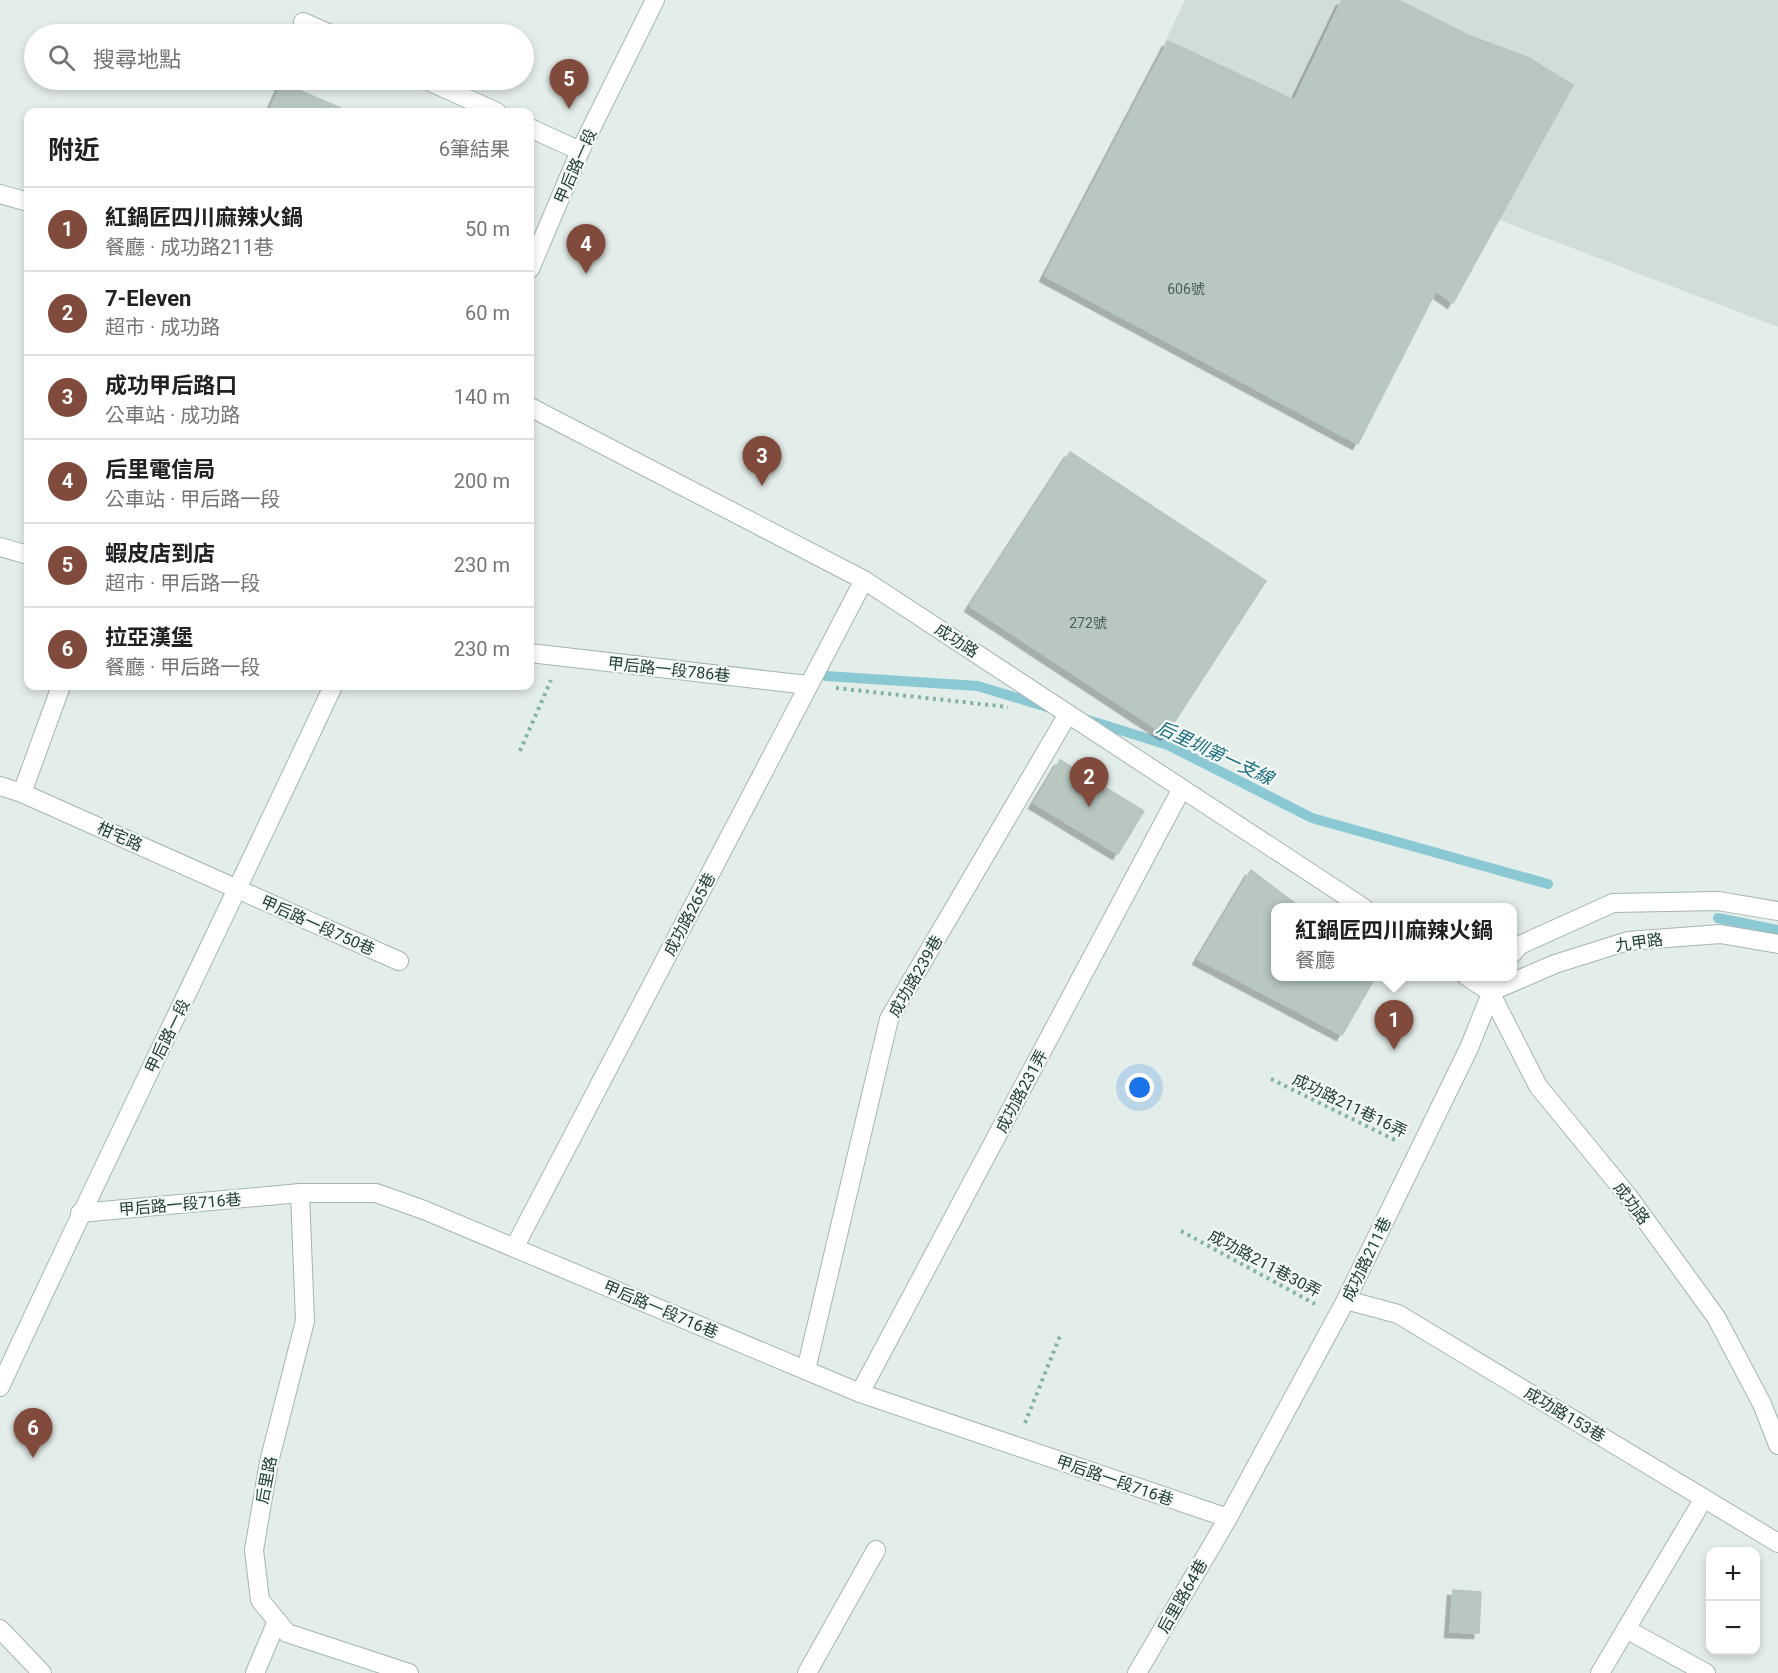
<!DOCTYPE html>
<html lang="zh-TW">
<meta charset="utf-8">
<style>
:root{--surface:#fff;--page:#f2f2f2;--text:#202124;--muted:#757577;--line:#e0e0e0;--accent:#804a3c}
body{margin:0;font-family:Roboto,"Noto Sans TC",sans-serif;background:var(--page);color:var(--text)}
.controls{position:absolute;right:18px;bottom:18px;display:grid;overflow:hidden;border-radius:12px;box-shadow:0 3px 9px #0003}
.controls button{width:54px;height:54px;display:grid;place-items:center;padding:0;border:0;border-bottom:2px solid var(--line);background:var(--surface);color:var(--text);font:30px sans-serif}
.you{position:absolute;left:1140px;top:1088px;width:21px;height:21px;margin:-15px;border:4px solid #fff;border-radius:50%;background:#1a73e8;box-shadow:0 0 0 9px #1a73e833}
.badge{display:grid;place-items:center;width:39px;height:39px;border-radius:50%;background:var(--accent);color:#fff;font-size:20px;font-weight:700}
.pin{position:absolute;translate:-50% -50px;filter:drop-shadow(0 2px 3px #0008)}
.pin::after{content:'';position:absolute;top:32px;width:21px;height:18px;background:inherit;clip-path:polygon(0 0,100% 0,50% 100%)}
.popup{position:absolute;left:1271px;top:903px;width:246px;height:78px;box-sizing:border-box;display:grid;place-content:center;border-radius:12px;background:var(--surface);filter:drop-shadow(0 2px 4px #0005);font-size:20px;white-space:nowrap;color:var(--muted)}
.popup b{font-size:22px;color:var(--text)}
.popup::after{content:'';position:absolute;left:50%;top:100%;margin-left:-12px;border:12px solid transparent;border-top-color:var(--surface)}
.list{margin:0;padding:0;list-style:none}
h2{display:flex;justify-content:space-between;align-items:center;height:78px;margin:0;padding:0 24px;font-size:26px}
h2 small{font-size:20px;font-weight:400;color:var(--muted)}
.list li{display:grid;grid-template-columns:39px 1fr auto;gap:18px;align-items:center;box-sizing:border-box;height:84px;padding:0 24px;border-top:2px solid var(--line)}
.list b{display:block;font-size:22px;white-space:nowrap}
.list p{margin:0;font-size:20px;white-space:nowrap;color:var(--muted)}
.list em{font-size:20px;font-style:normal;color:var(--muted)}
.icon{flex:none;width:33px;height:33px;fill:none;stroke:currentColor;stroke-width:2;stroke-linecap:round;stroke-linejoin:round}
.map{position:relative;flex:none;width:1778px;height:1673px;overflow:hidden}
.search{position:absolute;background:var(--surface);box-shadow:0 3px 9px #0003;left:24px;top:24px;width:510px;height:66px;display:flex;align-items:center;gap:15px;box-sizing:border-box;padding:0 21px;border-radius:33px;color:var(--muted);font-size:22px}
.panel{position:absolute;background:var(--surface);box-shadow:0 3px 9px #0003;left:24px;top:108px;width:510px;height:582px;border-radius:12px}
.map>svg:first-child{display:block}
.built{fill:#d1ddd7}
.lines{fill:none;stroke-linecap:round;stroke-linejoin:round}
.stream{stroke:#8ac9d4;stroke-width:10}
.building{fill:#b8c8c1;stroke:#b5c7bf;stroke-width:1.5;filter:url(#shadow)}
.lane-casing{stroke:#a5b5b0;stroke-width:20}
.street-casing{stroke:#a5b5b0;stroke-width:20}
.secondary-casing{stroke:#a1b9b0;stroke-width:20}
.path{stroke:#83b2a2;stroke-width:4;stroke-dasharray:3 4.5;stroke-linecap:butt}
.lane{stroke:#fff;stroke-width:18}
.street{stroke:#fff;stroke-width:18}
.secondary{stroke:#fff;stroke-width:18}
.labels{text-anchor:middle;stroke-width:4.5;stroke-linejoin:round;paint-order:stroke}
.number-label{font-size:14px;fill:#48615a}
.street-label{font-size:16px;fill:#223f37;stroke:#f4f9f7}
.water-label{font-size:18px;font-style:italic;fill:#1a6e7d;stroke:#f4f9f7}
</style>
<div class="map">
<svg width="1778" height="1673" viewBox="0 0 1778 1673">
<defs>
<filter id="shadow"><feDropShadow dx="-5.5" dy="5.5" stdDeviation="0" flood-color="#0004"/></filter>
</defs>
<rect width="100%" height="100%" fill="#e3ede9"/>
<path class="built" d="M1185,0H1778V327L1494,218L1358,393L1058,267Z"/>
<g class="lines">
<path class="stream" d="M826,676L978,686L1050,708
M1085,719L1168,745L1312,818L1548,884
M1718,918L1778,930"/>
</g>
<path class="building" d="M1342,0H1398L1470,36L1527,57L1573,85L1453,303L1436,291L1358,444L1045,276L1168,41L1294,100Z
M282,83L350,112H269Z
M1070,452L1266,581L1166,735L970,606Z
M1060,760L1144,811L1118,854L1034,803Z
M1251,870L1301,908H1276V976H1376L1342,1035L1198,959Z
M1453,1590L1481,1592L1479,1633L1450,1632Z"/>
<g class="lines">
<defs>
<path id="lane" d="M303,22L330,34
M426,80L497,112
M530,128L580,151
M0,547L28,555
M530,653L808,685
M0,786L22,793L399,961
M22,793L61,686
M806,1370L889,1019L1068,714
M860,1393L1181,790
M0,1629L42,1673
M1626,1629L1706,1673
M255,1673L277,1621"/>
<path id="street" d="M0,194L28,202
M530,407L864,580L1364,908
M1512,954L1520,945L1613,903L1718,901L1778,911
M1466,976L1490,992L1538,1086L1628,1196L1716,1317L1762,1404L1778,1445
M1490,992L1555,964L1628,941L1720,934L1778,944
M300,1193L305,1321L269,1462L254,1550L260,1600L287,1633L409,1673
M80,1213L300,1193H376L424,1210L860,1393L1228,1518
M514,1248L864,580
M1346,1300L1398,1314L1778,1543
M807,1673L876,1550
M1137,1673L1228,1518L1346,1300L1469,1048L1498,976
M1600,1673L1704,1498"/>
<path id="secondary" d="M530,269L580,151L655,0
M0,1387C109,1152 224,920 333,686"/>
</defs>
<use href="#lane" class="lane-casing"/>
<use href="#street" class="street-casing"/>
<use href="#secondary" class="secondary-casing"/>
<path class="path" d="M836,688L1008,707
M520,751L551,680
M1271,1079L1397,1141
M1181,1231L1315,1304
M1025,1423L1060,1336"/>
<use href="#lane" class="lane"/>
<use href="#street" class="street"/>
<use href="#secondary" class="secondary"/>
</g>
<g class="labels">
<g class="number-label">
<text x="1186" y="294">606號</text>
<text x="1088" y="628">272號</text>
</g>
<g class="street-label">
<text transform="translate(575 166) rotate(-66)" y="6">甲后路一段</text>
<text transform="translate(957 640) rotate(33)" y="6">成功路</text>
<text transform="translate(669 669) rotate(6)" y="6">甲后路一段786巷</text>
<text transform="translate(120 836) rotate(24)" y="6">柑宅路</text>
<text transform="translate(689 914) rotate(-62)" y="6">成功路265巷</text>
<text transform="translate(318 925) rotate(24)" y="6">甲后路一段750巷</text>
<text transform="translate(1639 942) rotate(-8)" y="6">九甲路</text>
<text transform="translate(915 976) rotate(-60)" y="6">成功路239巷</text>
<text transform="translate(167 1036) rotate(-64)" y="6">甲后路一段</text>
<text transform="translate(1021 1091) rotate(-62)" y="6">成功路231弄</text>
<text transform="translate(1350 1105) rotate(26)" y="6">成功路211巷16弄</text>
<text transform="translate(1632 1203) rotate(53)" y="6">成功路</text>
<text transform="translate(180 1204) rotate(-5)" y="6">甲后路一段716巷</text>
<text transform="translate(1366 1259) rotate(-64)" y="6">成功路211巷</text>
<text transform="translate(1265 1263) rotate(28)" y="6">成功路211巷30弄</text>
<text transform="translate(661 1309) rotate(23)" y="6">甲后路一段716巷</text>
<text transform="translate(1565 1414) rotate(31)" y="6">成功路153巷</text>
<text transform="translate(266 1480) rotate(-79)" y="6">后里路</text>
<text transform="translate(1115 1480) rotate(19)" y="6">甲后路一段716巷</text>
<text transform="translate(1182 1596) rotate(-60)" y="6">后里路64巷</text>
</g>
<g class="water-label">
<text transform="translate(1215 753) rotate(25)" y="6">后里圳第一支線</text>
</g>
</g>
</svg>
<div class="controls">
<button>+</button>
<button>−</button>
</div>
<div class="you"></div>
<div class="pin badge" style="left:1394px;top:1050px">1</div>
<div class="popup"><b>紅鍋匠四川麻辣火鍋</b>餐廳</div>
<div class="pin badge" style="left:1089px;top:807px">2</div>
<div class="pin badge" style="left:762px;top:486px">3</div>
<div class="pin badge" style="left:586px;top:274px">4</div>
<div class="pin badge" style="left:569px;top:109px">5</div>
<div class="pin badge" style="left:33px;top:1458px">6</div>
<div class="search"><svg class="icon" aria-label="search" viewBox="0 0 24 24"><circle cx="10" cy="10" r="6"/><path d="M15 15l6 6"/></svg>搜尋地點</div>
<section class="panel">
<h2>附近<small>6筆結果</small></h2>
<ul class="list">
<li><span class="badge">1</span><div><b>紅鍋匠四川麻辣火鍋</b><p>餐廳 · 成功路211巷</p></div><em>50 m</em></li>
<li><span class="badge">2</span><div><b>7-Eleven</b><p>超市 · 成功路</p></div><em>60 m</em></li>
<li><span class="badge">3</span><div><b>成功甲后路口</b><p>公車站 · 成功路</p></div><em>140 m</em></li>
<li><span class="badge">4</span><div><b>后里電信局</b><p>公車站 · 甲后路一段</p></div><em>200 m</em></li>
<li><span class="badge">5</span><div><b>蝦皮店到店</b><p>超市 · 甲后路一段</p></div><em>230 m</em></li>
<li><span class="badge">6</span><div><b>拉亞漢堡</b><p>餐廳 · 甲后路一段</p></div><em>230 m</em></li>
</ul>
</section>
</div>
